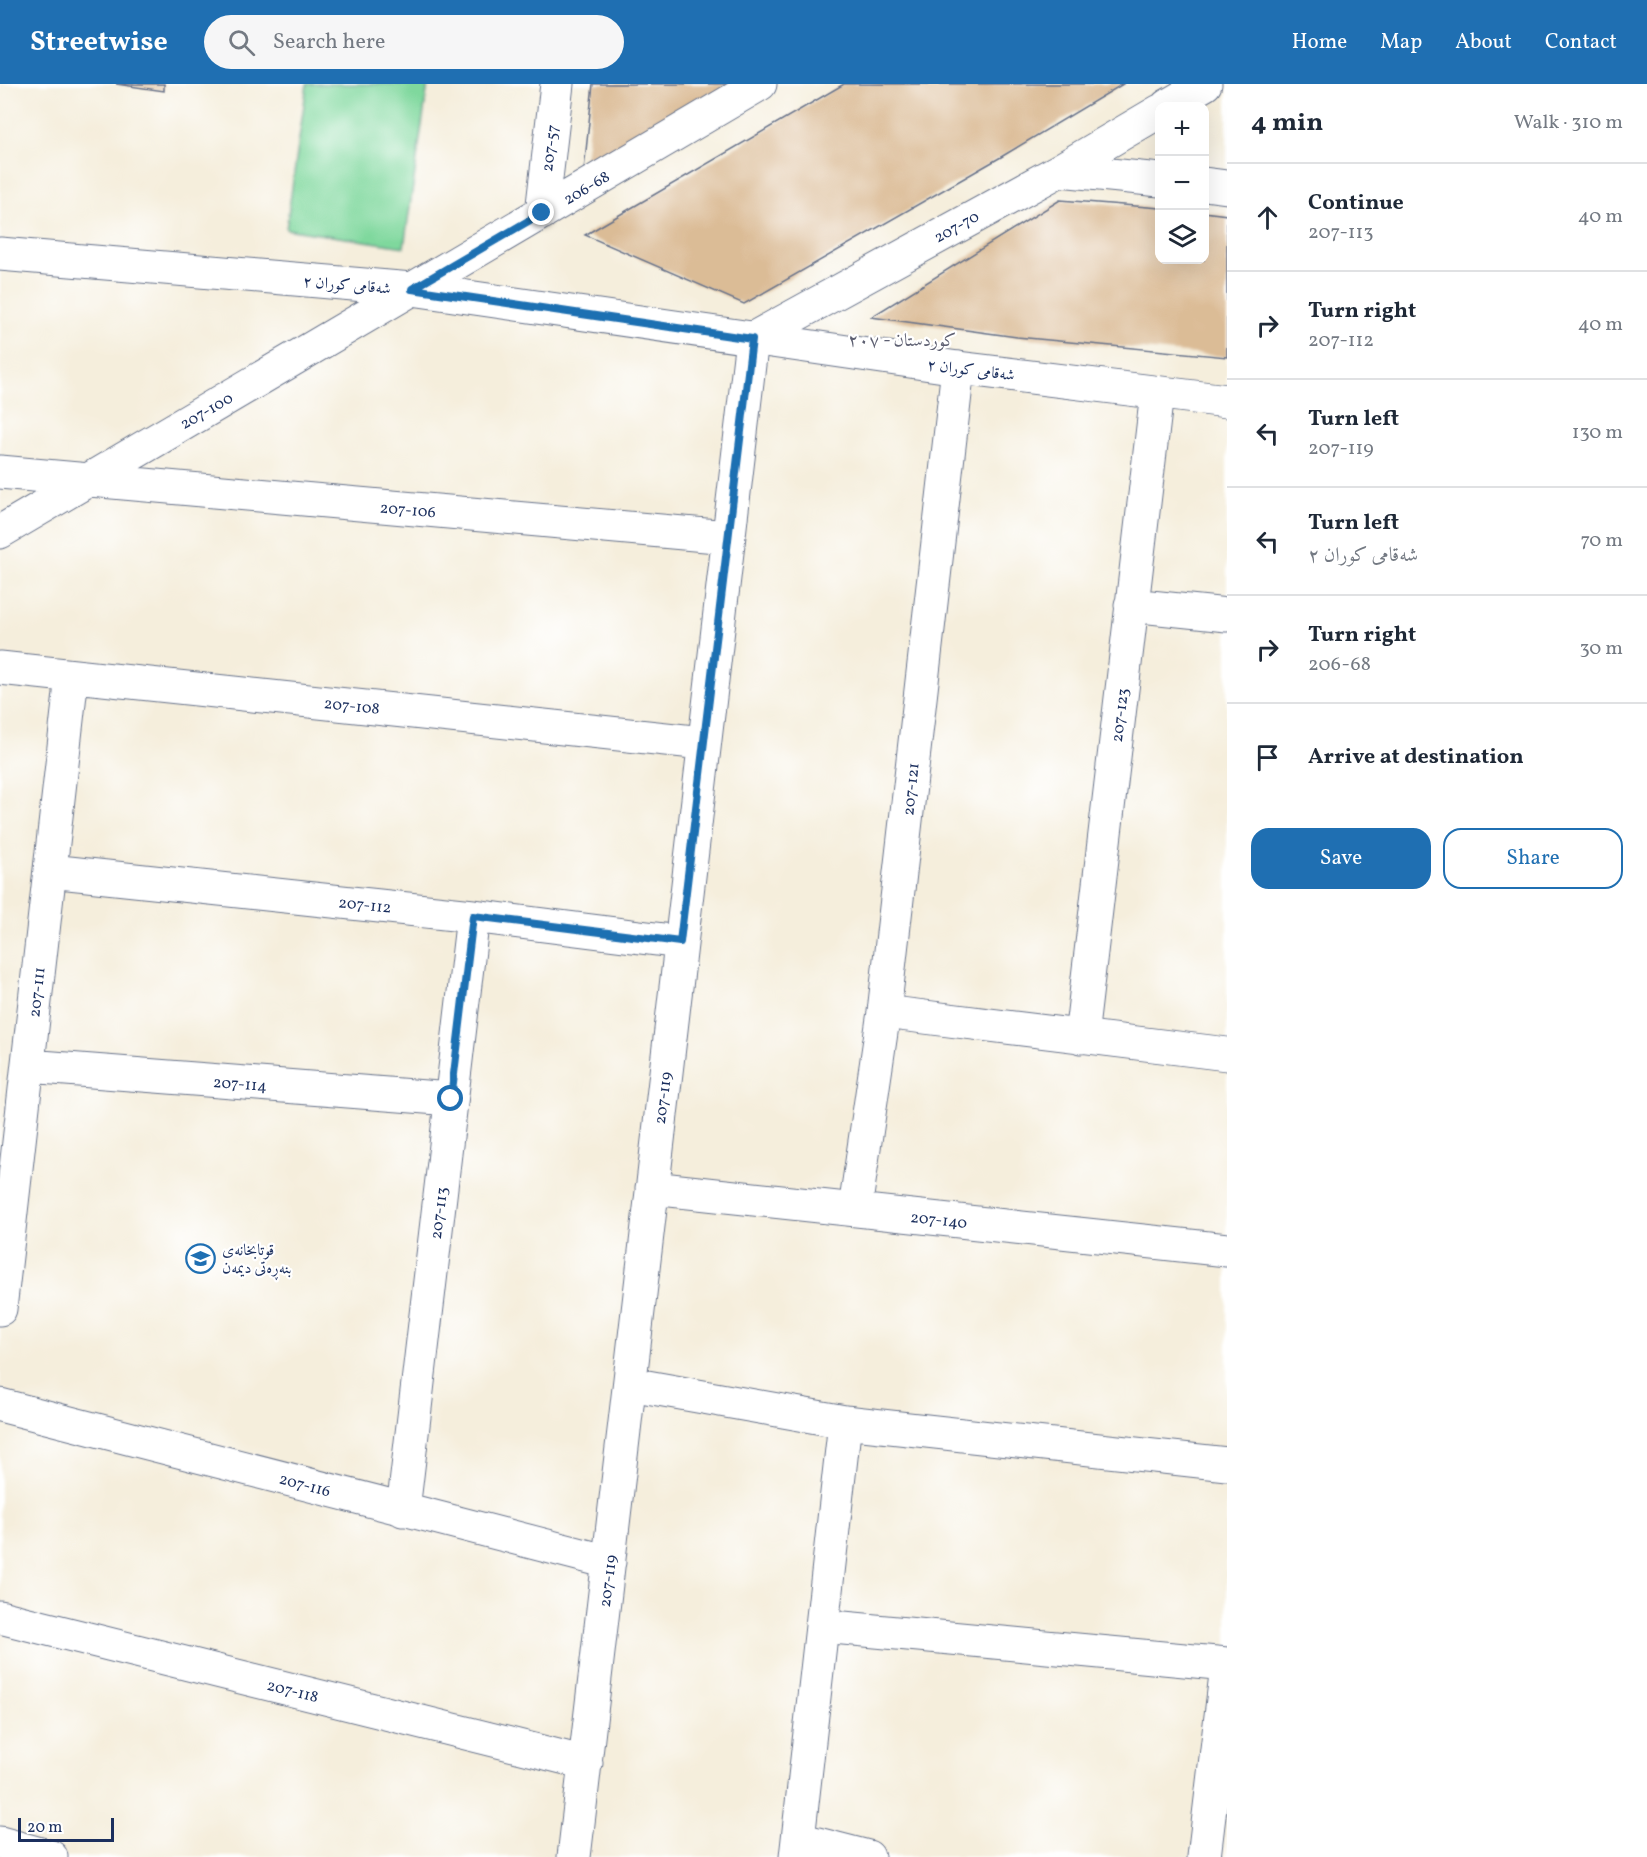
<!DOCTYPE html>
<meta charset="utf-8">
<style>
:root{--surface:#fff;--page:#f6f6f7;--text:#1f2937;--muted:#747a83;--line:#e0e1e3;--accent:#1f6fb2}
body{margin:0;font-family:Vollkorn,Amiri,serif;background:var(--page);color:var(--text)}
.controls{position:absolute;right:18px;top:18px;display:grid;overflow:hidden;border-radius:12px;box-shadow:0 6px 24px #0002}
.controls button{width:54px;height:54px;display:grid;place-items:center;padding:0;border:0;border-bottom:2px solid var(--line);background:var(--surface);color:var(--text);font:30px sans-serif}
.scale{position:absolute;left:18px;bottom:15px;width:96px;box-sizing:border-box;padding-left:6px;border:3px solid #1b2f5e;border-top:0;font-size:16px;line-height:21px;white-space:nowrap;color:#1b2f5e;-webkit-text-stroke:4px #fff;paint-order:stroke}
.stop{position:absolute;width:18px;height:18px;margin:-14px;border:4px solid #1f6fb2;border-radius:50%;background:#fff}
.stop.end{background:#1f6fb2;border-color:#fff;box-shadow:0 2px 6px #0008}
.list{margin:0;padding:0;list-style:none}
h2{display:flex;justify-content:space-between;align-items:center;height:78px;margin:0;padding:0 24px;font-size:26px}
h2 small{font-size:20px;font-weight:400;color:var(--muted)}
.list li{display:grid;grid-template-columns:39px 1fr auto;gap:18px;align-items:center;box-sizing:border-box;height:108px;padding:0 24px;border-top:2px solid var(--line)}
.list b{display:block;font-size:22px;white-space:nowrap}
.list p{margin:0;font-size:20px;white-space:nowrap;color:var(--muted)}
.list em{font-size:20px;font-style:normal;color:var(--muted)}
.actions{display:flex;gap:12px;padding:18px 24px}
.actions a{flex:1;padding:14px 0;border:2px solid var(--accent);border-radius:18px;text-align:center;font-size:21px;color:var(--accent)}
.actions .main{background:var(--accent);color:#fff}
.icon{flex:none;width:33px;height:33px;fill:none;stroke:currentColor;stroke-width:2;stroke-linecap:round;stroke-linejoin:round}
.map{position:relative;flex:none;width:1227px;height:1773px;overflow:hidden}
header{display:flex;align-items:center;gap:36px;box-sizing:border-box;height:84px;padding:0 30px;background:var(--accent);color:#fff}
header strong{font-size:28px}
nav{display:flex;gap:33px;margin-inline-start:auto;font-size:21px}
.search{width:420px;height:54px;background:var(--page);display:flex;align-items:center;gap:15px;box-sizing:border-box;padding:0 21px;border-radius:33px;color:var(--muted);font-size:22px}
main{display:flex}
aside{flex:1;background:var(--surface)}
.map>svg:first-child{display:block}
.green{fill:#7fd89d;stroke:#4d847e;stroke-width:1.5}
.building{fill:#dbbc96}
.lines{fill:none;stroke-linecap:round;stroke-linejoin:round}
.street-casing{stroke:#67728a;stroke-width:35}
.secondary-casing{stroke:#67728a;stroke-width:35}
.street{stroke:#fff;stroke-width:33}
.secondary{stroke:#fff;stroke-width:33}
.route{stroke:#1f6fb2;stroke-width:8}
.labels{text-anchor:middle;stroke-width:4.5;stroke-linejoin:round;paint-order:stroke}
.street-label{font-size:16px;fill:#1b2f5e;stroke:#fff}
.poi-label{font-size:16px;fill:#1b2f5e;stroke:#fff;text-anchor:start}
.neighbourhood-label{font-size:18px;fill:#5e6072;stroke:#fff}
</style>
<header>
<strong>Streetwise</strong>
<div class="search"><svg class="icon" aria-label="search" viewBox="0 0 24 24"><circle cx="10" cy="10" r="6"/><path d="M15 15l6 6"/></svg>Search here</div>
<nav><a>Home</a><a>Map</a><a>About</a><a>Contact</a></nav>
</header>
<main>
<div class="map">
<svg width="1227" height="1773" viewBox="0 0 1227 1773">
<rect width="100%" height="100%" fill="#fff"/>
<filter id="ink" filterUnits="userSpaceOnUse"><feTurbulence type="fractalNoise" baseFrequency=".0167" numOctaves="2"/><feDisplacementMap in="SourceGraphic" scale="12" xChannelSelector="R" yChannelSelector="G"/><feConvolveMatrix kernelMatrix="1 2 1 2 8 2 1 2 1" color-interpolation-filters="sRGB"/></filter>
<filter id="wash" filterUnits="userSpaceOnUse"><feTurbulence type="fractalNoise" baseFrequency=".008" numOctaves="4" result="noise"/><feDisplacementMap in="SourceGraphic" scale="24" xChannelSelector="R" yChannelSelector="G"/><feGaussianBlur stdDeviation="1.35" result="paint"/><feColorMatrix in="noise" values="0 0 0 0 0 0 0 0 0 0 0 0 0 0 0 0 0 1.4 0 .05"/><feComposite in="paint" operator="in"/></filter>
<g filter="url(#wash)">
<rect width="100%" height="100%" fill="#f5eedc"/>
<path class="green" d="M307,0H428L404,163L286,145Z"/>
<g id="blocks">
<path class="building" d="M116,0H164V7Z
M593,0H735L584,86Z
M844,0H1123L1001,73L744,220L585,151Z
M1060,116L1160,124V176H1204V128L1227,131V273L1017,253L871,233Z"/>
</g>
</g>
<g filter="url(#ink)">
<use href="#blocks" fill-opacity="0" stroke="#67728a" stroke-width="1.5"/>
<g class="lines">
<defs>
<path id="street" d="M1167,22L1205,0
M1060,86L1160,96
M1204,100L1227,103
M542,129L557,0
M0,388L728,453
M0,448L760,0
M1131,521L1227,531
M0,584L703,659
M50,787L473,832L680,858
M884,928L1227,970
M1081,953L1157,309
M28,982L451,1015
M652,1104L1227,1166
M855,1125L884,928L958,284
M0,1225L72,592
M630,1300L845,1338L1227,1380
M0,1321L609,1478
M403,1426L473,832
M0,1533L586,1679
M822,1542L1227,1580
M798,1755L868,1773
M0,1759L51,1773
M574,1773L752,255L1060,86L1160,27
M796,1773L845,1338
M1204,1773L1227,1582"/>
<path id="secondary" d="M0,170L412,205L958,284L1227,317"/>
</defs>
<use href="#street" class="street-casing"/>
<use href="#secondary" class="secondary-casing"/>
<use href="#street" class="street"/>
<use href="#secondary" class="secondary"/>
</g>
</g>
<g class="lines" filter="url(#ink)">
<path class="route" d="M451,1015L473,832L680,858L752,255L412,205L542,129"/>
</g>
<defs>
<symbol id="school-ring" viewBox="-11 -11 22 22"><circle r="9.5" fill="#fff" stroke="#1f6fb2" stroke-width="1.5"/><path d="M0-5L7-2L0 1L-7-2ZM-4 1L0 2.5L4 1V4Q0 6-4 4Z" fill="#1f6fb2"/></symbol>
</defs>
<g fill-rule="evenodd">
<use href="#school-ring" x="184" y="1158" width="33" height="33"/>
</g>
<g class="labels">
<g class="street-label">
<text transform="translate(549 64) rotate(-83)" y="6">207-57</text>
<text transform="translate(586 103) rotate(-31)" y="6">206-68</text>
<text transform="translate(956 142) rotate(-29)" y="6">207-70</text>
<text transform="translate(347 200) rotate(5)" y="6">شەقامی کوران ٢</text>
<text transform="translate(971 285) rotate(7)" y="6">شەقامی کوران ٢</text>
<text transform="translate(206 326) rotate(-30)" y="6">207-100</text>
<text transform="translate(408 425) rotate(5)" y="6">207-106</text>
<text transform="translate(352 621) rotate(6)" y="6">207-108</text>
<text transform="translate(1119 631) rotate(-83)" y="6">207-123</text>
<text transform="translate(910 705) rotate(-84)" y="6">207-121</text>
<text transform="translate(365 820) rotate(6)" y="6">207-112</text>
<text transform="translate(36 908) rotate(-84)" y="6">207-111</text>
<text transform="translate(240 999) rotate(4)" y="6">207-114</text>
<text transform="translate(662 1014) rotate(-83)" y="6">207-119</text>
<text transform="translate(438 1129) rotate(-83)" y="6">207-113</text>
<text transform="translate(939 1135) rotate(6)" y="6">207-140</text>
<text transform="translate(305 1400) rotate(15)" y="6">207-116</text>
<text transform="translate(607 1497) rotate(-83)" y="6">207-119</text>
<text transform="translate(293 1606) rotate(14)" y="6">207-118</text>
</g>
<g class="poi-label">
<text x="222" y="1171">قوتابخانەی<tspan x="222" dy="18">بنەڕەتی دیمەن</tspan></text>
</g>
<g class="neighbourhood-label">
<text x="902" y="262">کوردستان - ٢٠٧</text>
</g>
</g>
</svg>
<div class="controls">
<button>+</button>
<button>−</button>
<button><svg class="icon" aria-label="layers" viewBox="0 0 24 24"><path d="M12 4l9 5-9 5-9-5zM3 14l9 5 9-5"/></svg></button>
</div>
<div class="scale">20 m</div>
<div class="stop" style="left:451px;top:1015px"></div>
<div class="stop end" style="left:542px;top:129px"></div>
</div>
<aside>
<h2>4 min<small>Walk · 310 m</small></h2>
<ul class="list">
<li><svg class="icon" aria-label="ahead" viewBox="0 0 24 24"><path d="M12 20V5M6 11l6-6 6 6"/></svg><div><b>Continue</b><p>207-113</p></div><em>40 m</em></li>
<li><svg class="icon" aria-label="right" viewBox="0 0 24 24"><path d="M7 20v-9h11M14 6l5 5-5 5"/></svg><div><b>Turn right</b><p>207-112</p></div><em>40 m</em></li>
<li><svg class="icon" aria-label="left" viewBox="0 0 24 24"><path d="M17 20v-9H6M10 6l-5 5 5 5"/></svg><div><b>Turn left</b><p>207-119</p></div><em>130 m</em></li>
<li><svg class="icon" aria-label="left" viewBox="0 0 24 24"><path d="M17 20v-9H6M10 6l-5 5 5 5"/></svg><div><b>Turn left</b><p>شەقامی کوران ٢</p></div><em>70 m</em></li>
<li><svg class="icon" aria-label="right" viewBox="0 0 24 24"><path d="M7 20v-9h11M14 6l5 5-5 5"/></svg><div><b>Turn right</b><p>206-68</p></div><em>30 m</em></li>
<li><svg class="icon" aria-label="arrive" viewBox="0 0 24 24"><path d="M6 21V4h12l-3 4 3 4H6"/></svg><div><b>Arrive at destination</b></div></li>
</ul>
<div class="actions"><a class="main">Save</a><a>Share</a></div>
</aside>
</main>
